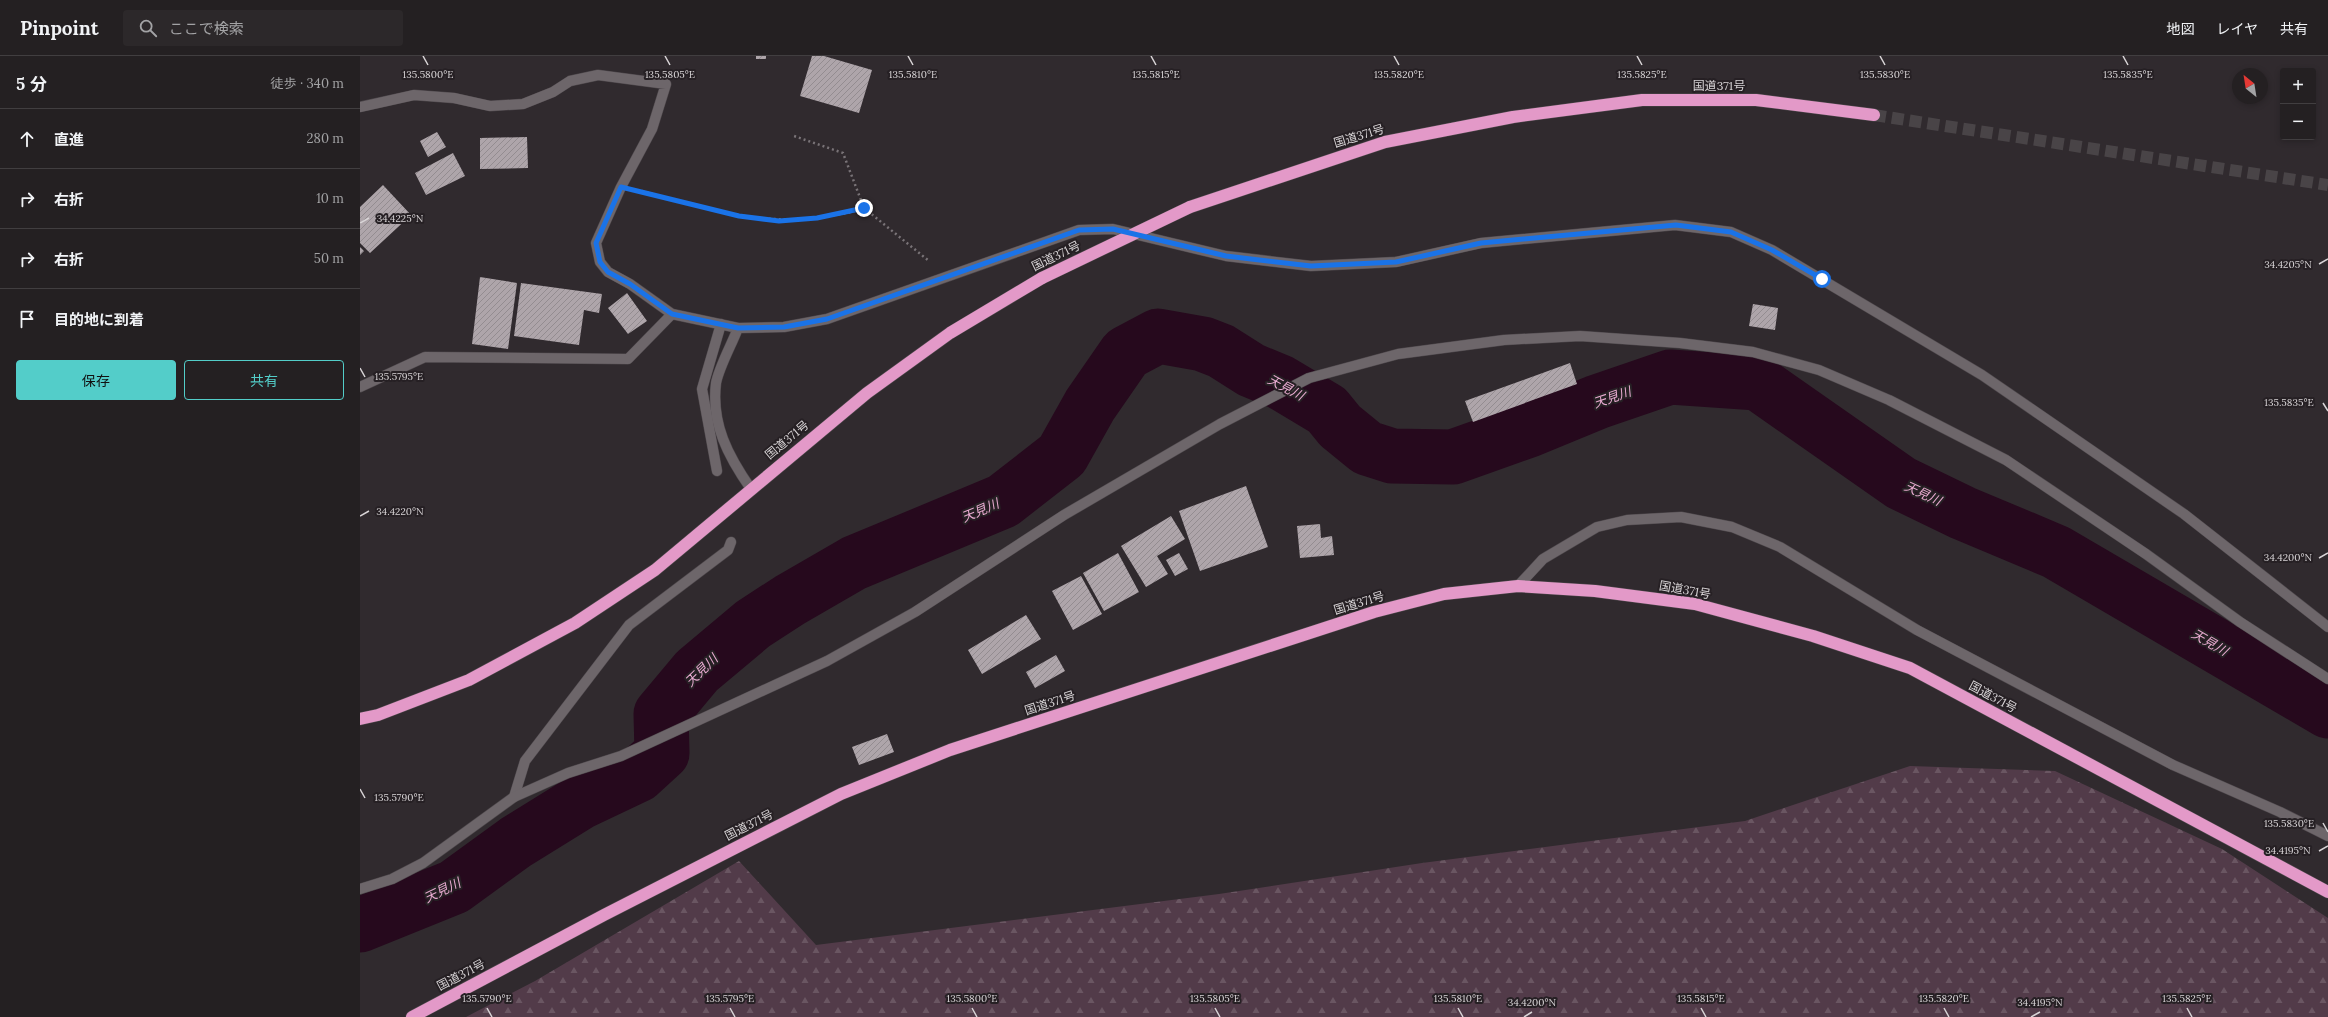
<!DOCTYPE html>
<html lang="ja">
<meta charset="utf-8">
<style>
:root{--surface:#242022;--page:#2c282a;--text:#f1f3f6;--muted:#a3a3a5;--line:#413e40;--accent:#53cdc9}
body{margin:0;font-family:Lora,"Noto Sans JP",serif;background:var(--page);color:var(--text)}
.controls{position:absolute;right:12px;top:12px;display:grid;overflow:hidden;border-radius:4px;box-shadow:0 2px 6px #0003}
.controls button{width:36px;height:36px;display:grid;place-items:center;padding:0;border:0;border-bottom:1px solid var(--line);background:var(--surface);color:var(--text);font:20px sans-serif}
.compass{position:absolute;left:1872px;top:12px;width:36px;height:36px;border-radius:50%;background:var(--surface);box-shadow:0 2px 6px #0003;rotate:330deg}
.stop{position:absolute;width:12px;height:12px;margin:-9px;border:3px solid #1a73e8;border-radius:50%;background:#fff}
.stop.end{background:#1a73e8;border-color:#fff;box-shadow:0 1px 4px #0008}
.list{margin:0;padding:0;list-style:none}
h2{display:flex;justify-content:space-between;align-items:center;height:52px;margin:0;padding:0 16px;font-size:17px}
h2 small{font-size:13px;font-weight:400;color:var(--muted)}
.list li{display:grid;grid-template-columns:26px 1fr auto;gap:12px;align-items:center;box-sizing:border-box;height:60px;padding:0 16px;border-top:1px solid var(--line)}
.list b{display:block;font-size:15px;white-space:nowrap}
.list em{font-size:13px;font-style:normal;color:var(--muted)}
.actions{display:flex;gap:8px;padding:12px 16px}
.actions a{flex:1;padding:9px 0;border:1px solid var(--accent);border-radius:4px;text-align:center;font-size:14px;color:var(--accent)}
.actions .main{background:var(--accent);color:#111}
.icon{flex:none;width:22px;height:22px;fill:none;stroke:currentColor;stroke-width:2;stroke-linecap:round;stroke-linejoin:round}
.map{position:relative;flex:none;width:1968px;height:961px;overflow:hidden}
header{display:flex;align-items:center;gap:24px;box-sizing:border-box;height:56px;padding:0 20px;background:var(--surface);border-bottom:1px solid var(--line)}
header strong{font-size:19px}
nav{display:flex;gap:22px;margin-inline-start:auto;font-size:14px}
.search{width:280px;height:36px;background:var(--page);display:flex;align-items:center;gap:10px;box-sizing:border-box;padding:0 14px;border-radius:4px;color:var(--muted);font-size:15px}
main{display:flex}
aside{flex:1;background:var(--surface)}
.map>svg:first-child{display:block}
.forest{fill:url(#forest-firs)}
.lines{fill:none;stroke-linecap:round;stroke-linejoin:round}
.river{stroke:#26091d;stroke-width:55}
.building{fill:url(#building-hatch)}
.highway-tunnel{stroke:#494447;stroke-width:12;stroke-dasharray:12 6;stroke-linecap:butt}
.lane-casing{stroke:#4e484c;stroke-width:11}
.street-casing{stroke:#4e484c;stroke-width:11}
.highway-casing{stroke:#4e484c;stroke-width:13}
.path{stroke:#797377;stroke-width:2.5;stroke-dasharray:2 3;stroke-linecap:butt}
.lane{stroke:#6d666a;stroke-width:10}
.street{stroke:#6d666a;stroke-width:10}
.highway{stroke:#e399c8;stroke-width:12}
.highway-bridge-casing{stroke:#4e484c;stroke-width:13;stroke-linecap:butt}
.highway-bridge{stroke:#e399c8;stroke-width:12}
.route{stroke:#1a73e8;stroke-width:5}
.ticks{fill:none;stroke:#d8d4d6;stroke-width:1.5}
.labels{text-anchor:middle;stroke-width:4;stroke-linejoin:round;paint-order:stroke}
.street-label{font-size:12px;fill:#d8d4d6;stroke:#262024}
.water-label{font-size:13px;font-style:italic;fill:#e9abd1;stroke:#262024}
.ticks-label{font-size:10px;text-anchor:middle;fill:#d8d4d6;stroke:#262024;stroke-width:4;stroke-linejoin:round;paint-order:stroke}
</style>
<header>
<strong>Pinpoint</strong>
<div class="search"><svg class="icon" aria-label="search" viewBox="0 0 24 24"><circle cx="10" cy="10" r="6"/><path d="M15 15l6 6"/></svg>ここで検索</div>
<nav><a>地図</a><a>レイヤ</a><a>共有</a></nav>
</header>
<main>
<aside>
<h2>5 分<small>徒歩 · 340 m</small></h2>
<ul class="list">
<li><svg class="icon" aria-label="ahead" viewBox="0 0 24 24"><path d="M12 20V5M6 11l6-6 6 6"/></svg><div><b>直進</b></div><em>280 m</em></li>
<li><svg class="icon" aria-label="right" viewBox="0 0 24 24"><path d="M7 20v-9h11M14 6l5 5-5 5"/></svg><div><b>右折</b></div><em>10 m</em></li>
<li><svg class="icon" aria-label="right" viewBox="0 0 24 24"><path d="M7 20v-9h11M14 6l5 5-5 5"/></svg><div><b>右折</b></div><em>50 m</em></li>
<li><svg class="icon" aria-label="arrive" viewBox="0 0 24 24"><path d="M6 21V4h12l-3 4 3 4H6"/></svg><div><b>目的地に到着</b></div></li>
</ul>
<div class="actions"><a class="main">保存</a><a>共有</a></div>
</aside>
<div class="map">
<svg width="1968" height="961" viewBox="0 0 1968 961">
<defs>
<pattern id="forest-firs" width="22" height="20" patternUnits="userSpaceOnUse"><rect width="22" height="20" fill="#523b49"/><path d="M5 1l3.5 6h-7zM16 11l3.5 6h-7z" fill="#6a5662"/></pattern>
<pattern id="building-hatch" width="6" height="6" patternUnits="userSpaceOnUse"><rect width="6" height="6" fill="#aea5aa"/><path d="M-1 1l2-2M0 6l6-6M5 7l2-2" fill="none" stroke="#938c90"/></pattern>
</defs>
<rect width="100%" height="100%" fill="#302a2e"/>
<path class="forest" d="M1550,710L1695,715L1862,793L1968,862V961H106L175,925L379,805L456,889L859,838L1062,807L1385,765Z"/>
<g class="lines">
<path class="river" d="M0,869L94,831L156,786L219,747L278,719L302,697L301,658L337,615L393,568L430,544L494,507L643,445L702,399L730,349L766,297L798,280L843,288L861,295L891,314L920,326L967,354L980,370L1007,392L1032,400L1093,401L1169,374L1237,346L1310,321L1398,327L1541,427L1603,457L1696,496L1968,655"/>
</g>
<path class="building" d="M396,0H406V3H396Z
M452,0H464L512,14L499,57L440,40Z
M77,76L86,91L68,101L60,85Z
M167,81L168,112L120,113V82Z
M93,97L105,120L66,139L55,117Z
M23,129L51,159L10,197L0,187V151Z
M0,191L4,195L0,199Z
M120,221L157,227L148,293L112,288Z
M161,227L242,238L239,257L224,254L219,289L154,280Z
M267,237L287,265L268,278L248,252Z
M1393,248L1418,252L1415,274L1389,270Z
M1210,307L1217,328L1113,366L1105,345Z
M886,430L908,491L840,515L819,455Z
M811,460L825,483L797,500L808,518L786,531L761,490Z
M960,468L961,482L972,480L974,499L940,502L937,470Z
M758,497L779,536L744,555L723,517Z
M819,497L828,513L815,520L806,504Z
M721,520L742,558L713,574L692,535Z
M666,559L681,583L622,618L608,594Z
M696,599L705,615L675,632L666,616Z
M527,678L534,696L499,709L492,691Z"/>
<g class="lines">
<path class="highway-tunnel" d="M1514,59L1968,129"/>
<defs>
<path id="lane" d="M357,415L342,333L361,268
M154,741L165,705L269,569L368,494L371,486"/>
<path id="street" d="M0,51L54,39L94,42L130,50L163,48L193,36L210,25L238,19L306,28L292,73L261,131L236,187L240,206L248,216L270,228L312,258L378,272L424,271L467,263L719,174L753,173L866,200L951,210L1036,206L1121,187L1315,169L1371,176L1412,194L1622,319L1824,458L1968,571
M378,272C372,288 359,311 356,327C351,368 368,400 391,433
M0,331L65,301L268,303L312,258
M1158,530L1183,503L1237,471L1267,464L1321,461L1372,471L1420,491L1557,574L1813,709L1920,756L1968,780
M0,833L32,823L63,807L154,741L208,717L261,700L467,605L555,556L704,459L860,368L949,322L1038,298L1144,284L1220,280L1320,287L1393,296L1459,314L1529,344L1646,404L1786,498L1880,566L1968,623"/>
<path id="highway" d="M830,151L1025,86L1153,61L1282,44H1396L1514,59
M0,663L18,659L109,624L215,567L295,514L507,337L590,277L682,222
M52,961L244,859L481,738L590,694L1014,556L1084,538L1158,530L1235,535L1335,548L1453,580L1550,612L1968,836"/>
</defs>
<use href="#lane" class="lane-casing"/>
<use href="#street" class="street-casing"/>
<use href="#highway" class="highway-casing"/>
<path class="path" d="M282,135C345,153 403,171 468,160C480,158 493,157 504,152L483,97L434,80
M504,152L569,205"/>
<use href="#lane" class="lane"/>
<use href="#street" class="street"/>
<use href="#highway" class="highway"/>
<defs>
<path id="highway-bridge" d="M682,222L830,151"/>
</defs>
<use href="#highway-bridge" class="highway-bridge-casing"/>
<use href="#highway-bridge" class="highway-bridge"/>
</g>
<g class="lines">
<path class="route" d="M504,152L457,162L419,165L379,160L261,131L236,187L240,206L248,216L270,228L312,258L378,272L424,271L467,263L719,174L753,173L866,200L951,210L1036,206L1121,187L1316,169L1371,176L1412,194L1462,223"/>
</g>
<path class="ticks" d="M63,0L68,9M305,0L310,9M548,0L553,9M791,0L796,9M1034,0L1039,9M1277,0L1282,9M1520,0L1525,9M1763,0L1768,9M0,167L9,162M1959,208L1968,203M0,312L5,321M1963,347L1968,355M0,460L9,455M1959,502L1968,497M0,733L5,742M1963,767L1968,776M1959,795L1968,790M127,952L132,961M370,952L375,961M612,952L617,961M855,952L860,961M1098,952L1103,961M1341,952L1346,961M1584,952L1589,961M1827,952L1832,961M1164,961L1172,956M1671,961L1680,956"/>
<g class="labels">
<g class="street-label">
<text x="1359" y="34">国道371号</text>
<text transform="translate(999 80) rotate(-17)" y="4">国道371号</text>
<text transform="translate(696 200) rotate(-26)" y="4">国道371号</text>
<text transform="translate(427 384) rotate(-40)" y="4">国道371号</text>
<text transform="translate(1325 534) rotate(10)" y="4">国道371号</text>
<text transform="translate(999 547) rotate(-17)" y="4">国道371号</text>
<text transform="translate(1633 641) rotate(28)" y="4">国道371号</text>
<text transform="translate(690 647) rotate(-18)" y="4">国道371号</text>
<text transform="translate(389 769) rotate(-27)" y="4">国道371号</text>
<text transform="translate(101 919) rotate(-28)" y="4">国道371号</text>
</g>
<g class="water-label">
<text transform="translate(926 331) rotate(28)" y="5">天見川</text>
<text transform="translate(1252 341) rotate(-19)" y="5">天見川</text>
<text transform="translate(1563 437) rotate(25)" y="5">天見川</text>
<text transform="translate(620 454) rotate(-23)" y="5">天見川</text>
<text transform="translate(1850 586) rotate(30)" y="5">天見川</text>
<text transform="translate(341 614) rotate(-44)" y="5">天見川</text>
<text transform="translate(82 834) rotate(-26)" y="5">天見川</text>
</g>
</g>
<g class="ticks-label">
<text x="68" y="22">135.5800°E</text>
<text x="310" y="22">135.5805°E</text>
<text x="553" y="22">135.5810°E</text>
<text x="796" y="22">135.5815°E</text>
<text x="1039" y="22">135.5820°E</text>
<text x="1282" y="22">135.5825°E</text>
<text x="1525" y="22">135.5830°E</text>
<text x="1768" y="22">135.5835°E</text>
<text x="40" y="166">34.4225°N</text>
<text x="1928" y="212">34.4205°N</text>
<text x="39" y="324">135.5795°E</text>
<text x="1929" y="350">135.5835°E</text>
<text x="40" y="459">34.4220°N</text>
<text x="1928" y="505">34.4200°N</text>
<text x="39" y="745">135.5790°E</text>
<text x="1929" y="771">135.5830°E</text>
<text x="1928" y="798">34.4195°N</text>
<text x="127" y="946">135.5790°E</text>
<text x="370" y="946">135.5795°E</text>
<text x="612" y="946">135.5800°E</text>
<text x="855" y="946">135.5805°E</text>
<text x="1098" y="946">135.5810°E</text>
<text x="1341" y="946">135.5815°E</text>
<text x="1584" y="946">135.5820°E</text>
<text x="1827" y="946">135.5825°E</text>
<text x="1172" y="950">34.4200°N</text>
<text x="1680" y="950">34.4195°N</text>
</g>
</svg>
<div class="controls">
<button>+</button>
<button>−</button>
</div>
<svg class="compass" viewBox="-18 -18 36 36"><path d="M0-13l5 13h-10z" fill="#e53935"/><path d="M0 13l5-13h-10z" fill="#a3a3a5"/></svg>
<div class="stop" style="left:1462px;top:223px"></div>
<div class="stop end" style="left:504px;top:152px"></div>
</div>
</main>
